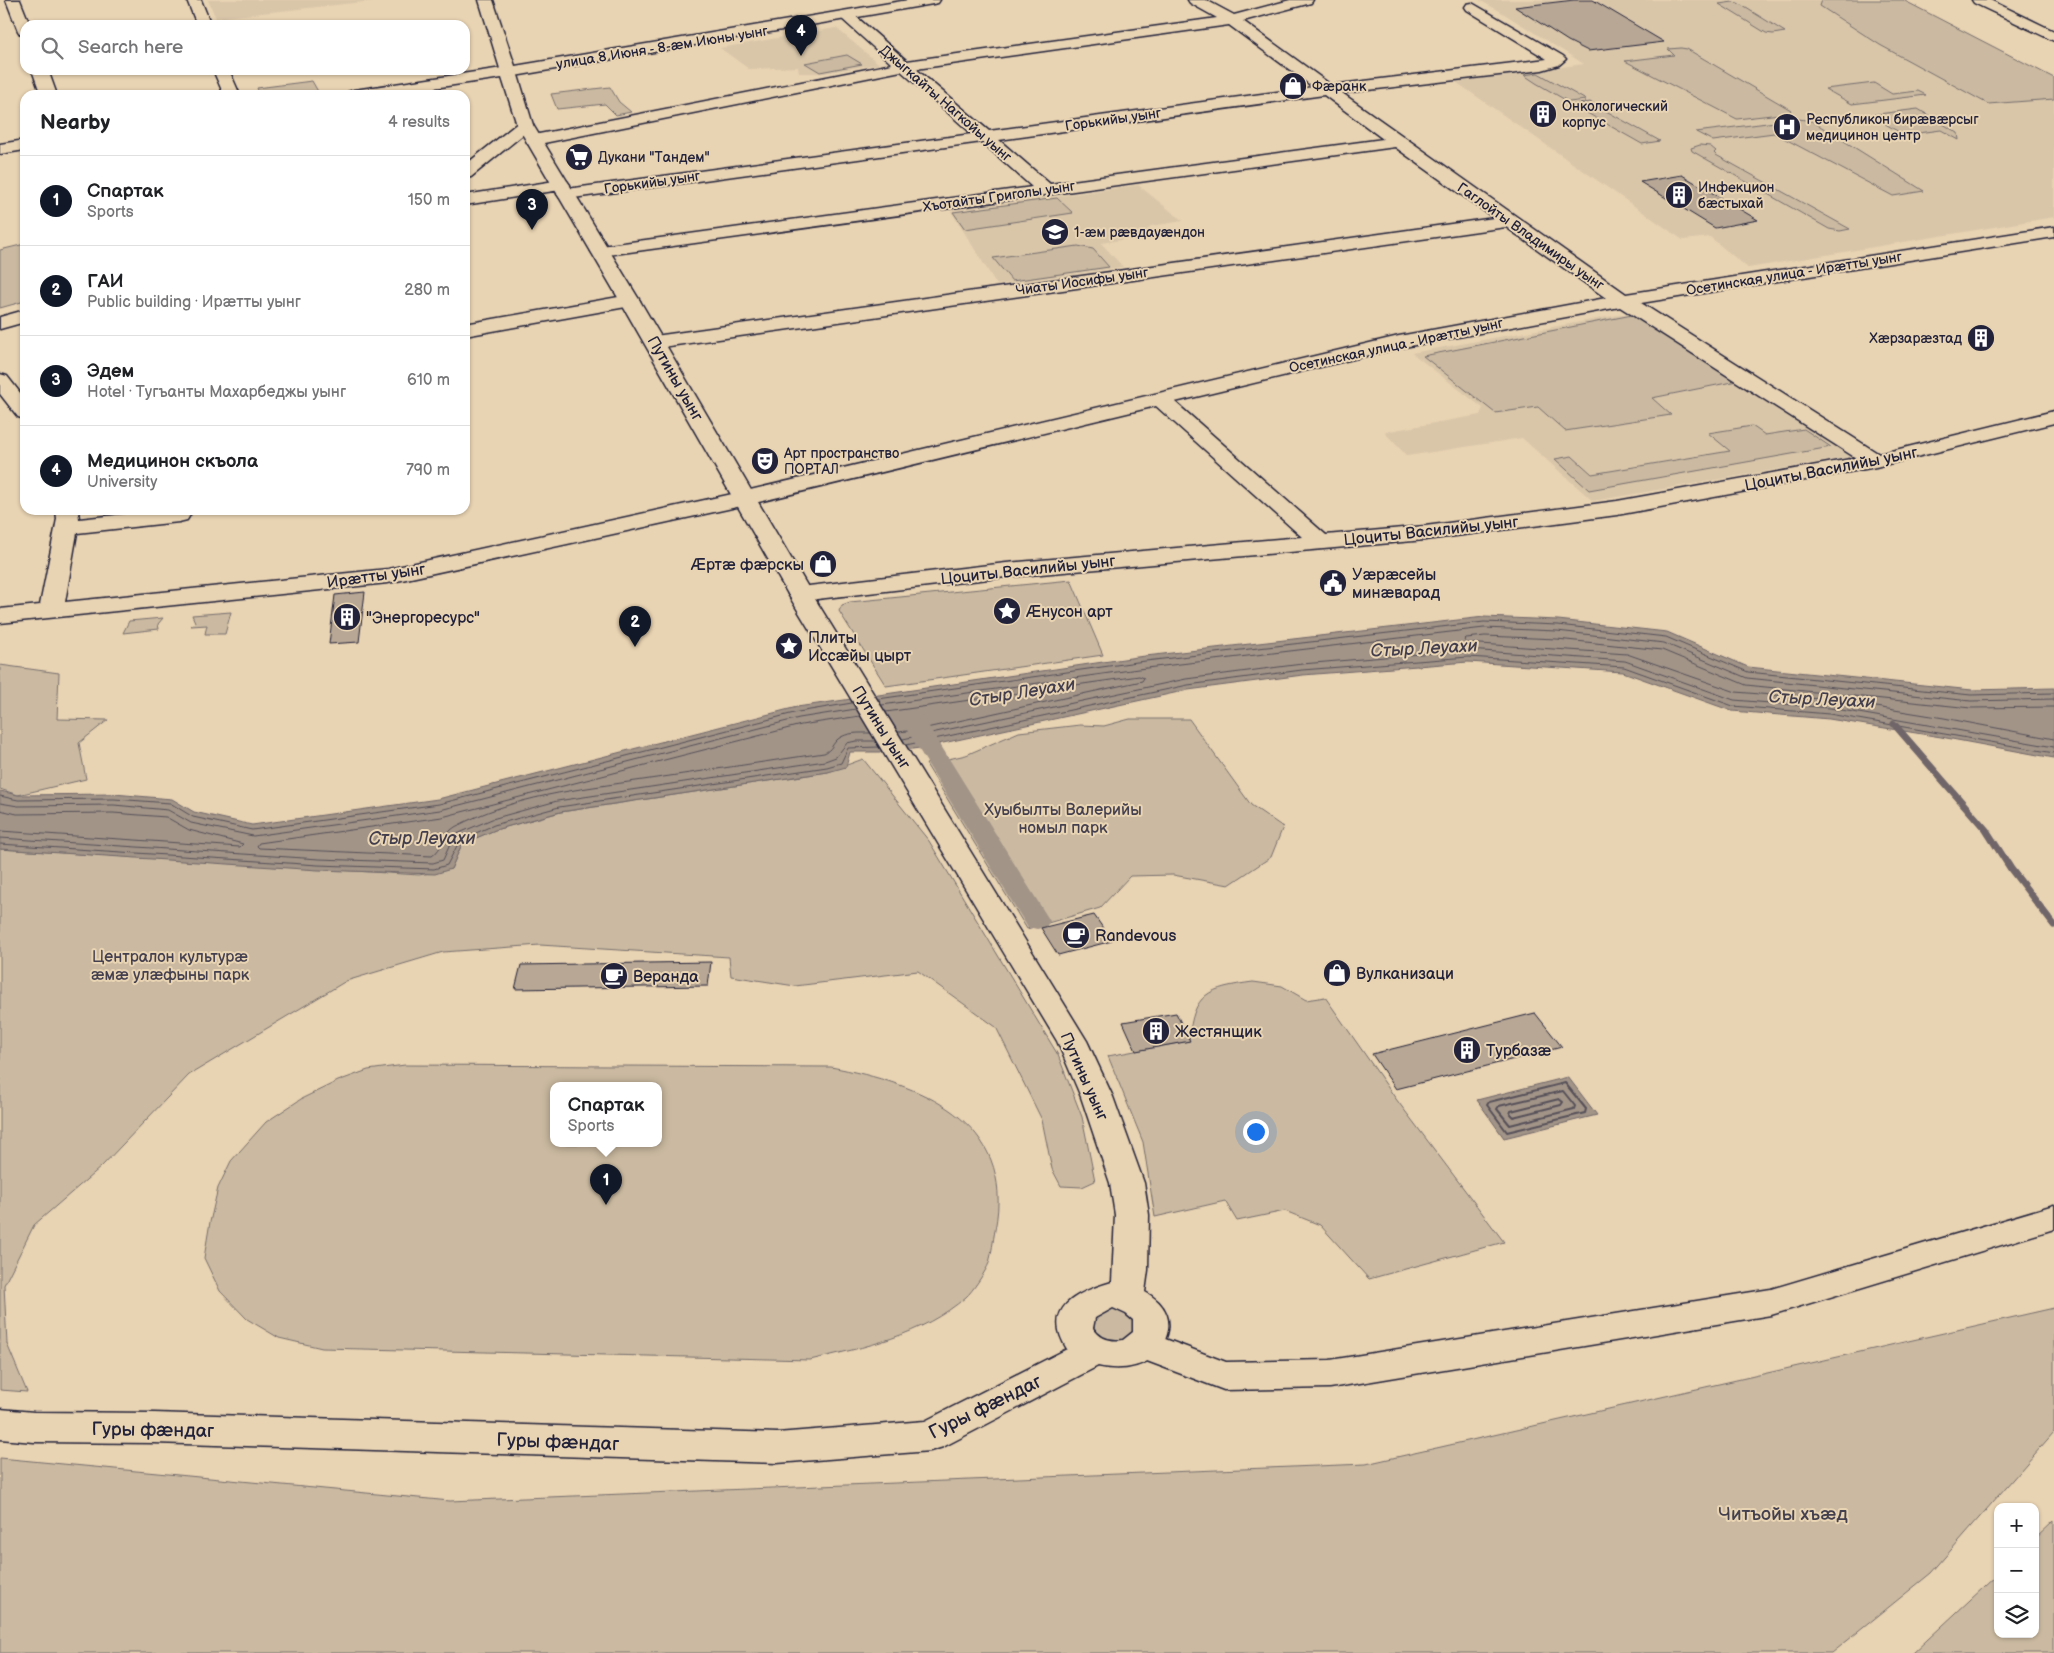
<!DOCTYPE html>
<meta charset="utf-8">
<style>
:root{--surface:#fff;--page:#f2f2f2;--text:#202124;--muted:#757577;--line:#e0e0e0;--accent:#111827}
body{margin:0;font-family:"Balsamiq Sans",sans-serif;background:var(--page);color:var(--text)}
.controls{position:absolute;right:15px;bottom:15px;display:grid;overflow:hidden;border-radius:10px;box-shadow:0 1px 4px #0004}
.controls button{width:45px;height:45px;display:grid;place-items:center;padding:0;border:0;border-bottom:1px solid var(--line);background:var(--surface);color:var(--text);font:25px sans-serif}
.you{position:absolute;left:1255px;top:1131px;width:18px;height:18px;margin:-12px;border:4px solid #fff;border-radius:50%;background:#1a73e8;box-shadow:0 0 0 8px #1a73e833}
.badge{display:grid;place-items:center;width:32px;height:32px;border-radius:50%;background:var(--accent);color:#fff;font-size:16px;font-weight:700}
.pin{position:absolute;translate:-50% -41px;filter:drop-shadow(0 1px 2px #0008)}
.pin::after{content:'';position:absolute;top:26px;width:18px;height:15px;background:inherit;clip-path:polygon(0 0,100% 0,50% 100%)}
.popup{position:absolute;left:550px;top:1082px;width:112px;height:65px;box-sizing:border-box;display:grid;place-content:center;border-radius:10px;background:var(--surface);filter:drop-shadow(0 1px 4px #0005);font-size:16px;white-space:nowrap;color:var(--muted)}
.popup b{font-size:19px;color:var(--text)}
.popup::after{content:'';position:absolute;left:50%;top:100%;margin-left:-10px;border:10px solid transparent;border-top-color:var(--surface)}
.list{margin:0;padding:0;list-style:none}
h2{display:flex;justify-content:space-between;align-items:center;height:65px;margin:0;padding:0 20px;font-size:21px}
h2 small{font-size:16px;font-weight:400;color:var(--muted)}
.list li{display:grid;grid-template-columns:32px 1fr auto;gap:15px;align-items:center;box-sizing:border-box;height:90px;padding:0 20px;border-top:1px solid var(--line)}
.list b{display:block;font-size:19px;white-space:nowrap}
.list p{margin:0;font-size:16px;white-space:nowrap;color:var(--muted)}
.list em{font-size:16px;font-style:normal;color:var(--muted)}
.icon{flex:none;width:28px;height:28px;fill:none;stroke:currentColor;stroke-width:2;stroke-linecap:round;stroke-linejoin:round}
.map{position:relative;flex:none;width:2054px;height:1653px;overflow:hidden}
.search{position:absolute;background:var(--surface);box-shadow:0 1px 4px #0004;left:20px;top:20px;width:450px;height:55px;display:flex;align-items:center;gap:12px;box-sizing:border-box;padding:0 18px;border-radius:15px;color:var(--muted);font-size:19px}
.panel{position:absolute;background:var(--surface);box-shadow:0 1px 4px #0004;left:20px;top:90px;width:450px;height:425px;border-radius:15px}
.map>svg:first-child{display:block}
.built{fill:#d9c6a9}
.green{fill:#cbbaa1;stroke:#766e6e;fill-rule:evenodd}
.water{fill:#a29487;stroke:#6f6669}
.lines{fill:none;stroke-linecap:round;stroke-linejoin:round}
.shore-far1{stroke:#555059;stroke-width:1}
.shore{stroke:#555059;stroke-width:2}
.stream{stroke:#6f6669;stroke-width:7}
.canal{fill:#a29487;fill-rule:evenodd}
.building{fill:#b7a794;stroke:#22223b}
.minor-casing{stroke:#22223b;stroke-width:3}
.major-casing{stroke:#22223b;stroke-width:3}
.highway-casing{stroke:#22223b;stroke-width:3}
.minor{fill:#e8d3b2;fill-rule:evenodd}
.major{fill:#e8d3b2;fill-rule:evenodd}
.highway{fill:#e8d3b2;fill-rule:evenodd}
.labels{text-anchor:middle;stroke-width:4;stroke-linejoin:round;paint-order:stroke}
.far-street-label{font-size:14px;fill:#22223b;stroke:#e8d3b2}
.far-poi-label{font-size:14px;fill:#22223b;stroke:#e8d3b2;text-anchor:start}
.street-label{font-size:16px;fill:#22223b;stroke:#e8d3b2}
.poi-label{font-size:16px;fill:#22223b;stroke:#e8d3b2;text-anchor:start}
.park-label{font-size:16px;fill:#44404f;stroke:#e8d3b2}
.water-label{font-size:18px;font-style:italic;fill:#423e4e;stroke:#e8d3b2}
.near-street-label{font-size:19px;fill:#22223b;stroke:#e8d3b2}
.near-park-label{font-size:19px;fill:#44404f;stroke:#e8d3b2}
</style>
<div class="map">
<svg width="2054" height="1653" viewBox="0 0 2054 1653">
<rect width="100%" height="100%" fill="#e8d3b2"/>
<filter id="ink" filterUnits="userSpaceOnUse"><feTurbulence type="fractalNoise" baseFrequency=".02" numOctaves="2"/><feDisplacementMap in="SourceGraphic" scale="10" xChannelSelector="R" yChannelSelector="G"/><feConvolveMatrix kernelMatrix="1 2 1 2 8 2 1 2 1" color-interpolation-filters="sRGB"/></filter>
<g filter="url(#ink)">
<path class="built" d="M208,0H381L216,18Z
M1479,0H1903L2054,78V217L1748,268L1710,237L1683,240L1456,82L1584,64L1498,10Z
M836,28L879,64L824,73H799L798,67L749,69L720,48Z
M1138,185L1183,221L1151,226L1140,237L1101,243L1123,267L997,285L951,211Z
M1635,312L1851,457L1593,501L1522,438L1407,456L1384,432L1480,415L1483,408L1412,353Z"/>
<path class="green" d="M1822,0H1903L2054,78V99L1988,104L1880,45L1820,6Z
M1733,2L1738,3L1785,32L1773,34L1766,33L1719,4Z
M1681,48L1687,49L1791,110L1789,113L1737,119L1625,61L1674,55L1668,49Z
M847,55L862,64L820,72L805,63Z
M1538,73L1586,100L1569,102L1536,83L1524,75Z
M312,81L320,95H260L257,88Z
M1874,83L1892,94L1918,91L1926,95L1852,104L1825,89Z
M610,87L619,102L631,112L616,115L605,104L557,109L551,94Z
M1590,102L1660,141L1642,144L1573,105Z
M1918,109L1958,133L1959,140L1941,130L1904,135L1870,115Z
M1799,119L1812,121L1924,191L1893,196L1774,133L1713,141L1696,132Z
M1700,145L1710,146L1716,151L1714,153L1716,155L1850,229L1840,231L1829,229L1692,151L1691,148Z
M1057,198L1073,213L965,229L953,212Z
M25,244V301L0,308V250Z
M1078,246L1093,249L1109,267L1012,281L993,258Z
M1632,315L1737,381L1652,398L1671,415L1565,431L1538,407L1495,413L1423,356Z
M1752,426L1765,435L1804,429L1831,447L1589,490L1555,459L1572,456L1592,474L1730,451L1708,433Z
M1071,580L1103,655L886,686L839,611L842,605L850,602Z
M231,612L225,634H205L207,625L191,626L195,622L192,615Z
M163,618L158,624L159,629L123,633L129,621Z
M0,665L59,673L57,719L108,720L79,743L86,779L18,795L0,789Z
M1130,719H1189L1251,805L1283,827L1271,857L1229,885L1173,875L1130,876L1100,908L1027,929L926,764L966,755L1019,732L1080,725L1104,726Z
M863,759L929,841L1058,1055L1082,1117L1095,1181L1082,1187L1061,1186L1052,1169L1042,1120L996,1027L918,971L795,986L731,976L729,957L540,945L443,952L346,981L189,1075L101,1167L34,1225L4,1285L7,1344L27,1392L0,1390V849L419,875L451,869L462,844L495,830L561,812L828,772Z
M1253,982L1282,986L1306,1000L1325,997L1396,1099L1504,1242L1369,1279L1320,1225L1285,1211L1237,1221L1225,1201L1155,1217L1143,1142L1108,1056L1189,1041C1193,992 1209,988 1253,982Z
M405,1065L831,1067C919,1084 1017,1119 995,1230C993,1241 992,1252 989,1263C986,1271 972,1292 966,1297C921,1336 865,1347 810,1360L322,1348L279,1338L247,1319L220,1291L204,1258L210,1222L218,1188L231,1161L266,1122L301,1099L338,1081L368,1070ZM554,1086H658V1144H554Z
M1102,1305L1129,1308L1139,1335L1108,1347L1085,1320Z
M2054,1308V1432L1931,1573L1832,1653H0V1458L450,1501L1366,1464Z
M2054,1521V1653H1913L1998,1574V1634H2035V1539Z"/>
<path class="water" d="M1484,617L1558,620L1667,632L1748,667L1972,690L2054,688V758L1941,737L1829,719L1732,711L1623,672L1468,662L1303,675L1188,690L920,748L889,752H850L846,767L828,772L560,812L495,830L462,844L451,869L435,874L318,870L0,849V791L18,795L114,794L172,799L194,812L252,825L438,799L797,707L1137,657Z
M1568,1077L1597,1115L1504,1138L1477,1100Z"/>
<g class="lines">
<path class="shore-far1" d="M878,699L1137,662L1484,622L1558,625L1666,637L1748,672L1971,695L2054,693
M882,705L1138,669L1484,628L1557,631L1664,643L1747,678L1971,701L2054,699
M2054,707L1971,708L1746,685L1662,650L1557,639L1485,636L1466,638L1464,640L1466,643L1627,654L1736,692L1832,700L1944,718L2054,739
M886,712L1139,676L1144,678L1142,681L917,730L898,732
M860,716L801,725L442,817L259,843L257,846L259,848L432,856C443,849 443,834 455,827C512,796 580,789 643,780C703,771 764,762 824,753C832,750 832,744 838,739C847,732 860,733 870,733
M903,739L1186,679L1302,664L1468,650L1625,661L1734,700L1830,708L2054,747
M906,745L1188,685L1302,670L1468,657L1624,667L1733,706L1829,714L2054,753
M0,796L18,800L114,799L170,803L193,817L252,830L439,804L798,712L852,703
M0,803L18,806L114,805L168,810L191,823L253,836L440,810L799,718L856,709
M0,810L17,814L113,813L166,817L189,830L243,844L240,847L0,831
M0,838L319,859L433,863L443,860L452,840L457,834L492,819L557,801L825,761L836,757L847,743L856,741H875
M0,844L318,865L434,869L447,865L460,840L494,825L559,807L827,767L841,763L848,748L879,747"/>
<path class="shore" d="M1565,1083L1586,1109L1585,1113L1507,1132L1487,1105L1489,1102Z
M1563,1091L1575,1106L1574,1109L1510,1125L1497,1109L1499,1106Z
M1559,1099L1563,1102L1561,1105L1513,1117L1510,1114L1511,1111Z"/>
<path class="stream" d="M1894,724L1986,830L2011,869L2054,925"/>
<path class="canal" d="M911,710L919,712L923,717L1050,921L1046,927L1037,929L1028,927L1024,921L899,717L903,712Z"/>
</g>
<path class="building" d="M1574,0H1593L1664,42L1588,51L1568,41L1515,7Z
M1682,175L1758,220L1715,228L1640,182Z
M365,592L359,642L329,644L335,595Z
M1094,915L1112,941L1058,955L1041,928Z
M711,962L708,986L515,989L521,965Z
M1176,1013L1190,1041L1136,1051L1123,1022Z
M1535,1013L1562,1047L1396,1089L1372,1054Z"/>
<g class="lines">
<defs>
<path id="minor" d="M6,0H20L30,25H25V35L20,34L18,31Z
M187,0H201L211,25H197Z
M479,0H493L517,72L514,75H504L501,72Z
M1188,0H1206L1234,15L1290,0H1313L1311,3L1243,21L1331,85L1547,59L1467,10L1465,7L1467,4L1472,3L1563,56L1566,59L1559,65L1542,70L1342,93L1626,294L2054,227V237L1641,303L1879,454L2054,411V423L1876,467L1617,515L1425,540L1006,577L800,601L792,599L788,594L792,589L800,587L1006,563L1302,537L1156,406L746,505L388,583L0,623V609L40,605L57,519L56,510H78L79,519L162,510H186L190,515L187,520L179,522L77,533L65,602L388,569L746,491L1399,336L1606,298L1506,227L655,348L648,346L645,342L648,338L655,336L1494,218L1395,147L600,256L594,255L591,251L594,247L1032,187L982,142L566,199L560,198L557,194L560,190L465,205V195L561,180L567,181L570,185L567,189L972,134L901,71L534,145L528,144L526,140L528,136L534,135L892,64L842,19L840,16L842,13H852L907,61L1217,18L1190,3ZM1229,25L1313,87L989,131L916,69ZM1324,95L1383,139L1050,184L999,140ZM1620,307L1856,458L1617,501L1425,526L1326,535L1175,402L1399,348Z
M1972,0H1990L2054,31V41L1974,3Z
M32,70H48L57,95H41Z
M213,70H229L240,95H224Z
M525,120L531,122L533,125L531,128L471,177L465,178V165L519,122Z
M630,295L637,297L640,301L637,305L465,336V324Z
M25,310V322L0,329V317Z
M0,374L7,376L25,399V419L18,417L0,394Z
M2054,1205V1229L1771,1315L1330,1388L1224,1390L1131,1355L1126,1345L1131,1335L1144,1331L1226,1362L1330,1360L1771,1289Z"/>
<path id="major" d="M509,67L514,69L517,72L533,125L640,301L812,594L1087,1041L1113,1097L1144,1183L1149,1215L1148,1270L1145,1292C1166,1303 1175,1322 1163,1344C1160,1349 1157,1355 1151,1359C1135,1369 1116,1370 1098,1366L943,1447L930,1451L777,1463L154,1443L34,1442L0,1439V1409L34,1412L154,1413L777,1433L925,1421L1067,1349C1041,1307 1078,1292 1112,1282L1115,1215L1110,1183L1081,1097L1057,1041L788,594L620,301L517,125L502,78L386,95H346L348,92L354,90ZM1113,1308L1126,1314L1133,1320V1332L1123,1340C1111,1342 1100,1339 1093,1328L1095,1318Z
M25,140V150L0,154V144Z"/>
<path id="highway" d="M908,0H940L938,3L933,4L509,77L504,75L501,72L504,69L509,67Z"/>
</defs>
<use href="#minor" class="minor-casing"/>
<use href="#major" class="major-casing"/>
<use href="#highway" class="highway-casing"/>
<use href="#minor" class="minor"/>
<use href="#major" class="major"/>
<use href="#highway" class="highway"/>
</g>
</g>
<defs>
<symbol id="shop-disc" viewBox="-11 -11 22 22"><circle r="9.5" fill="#22223b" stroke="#e8d3b2"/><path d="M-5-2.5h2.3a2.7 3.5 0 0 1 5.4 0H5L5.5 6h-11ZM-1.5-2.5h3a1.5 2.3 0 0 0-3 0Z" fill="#fff"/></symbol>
<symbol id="building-disc" viewBox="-11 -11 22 22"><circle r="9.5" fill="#22223b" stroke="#e8d3b2"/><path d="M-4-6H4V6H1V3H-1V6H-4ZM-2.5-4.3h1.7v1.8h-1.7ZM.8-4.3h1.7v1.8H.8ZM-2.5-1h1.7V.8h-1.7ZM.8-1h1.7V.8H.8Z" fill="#fff"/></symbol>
<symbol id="hospital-disc" viewBox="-11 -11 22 22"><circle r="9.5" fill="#22223b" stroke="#e8d3b2"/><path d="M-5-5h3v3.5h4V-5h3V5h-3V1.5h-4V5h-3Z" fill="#fff"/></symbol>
<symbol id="supermarket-disc" viewBox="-11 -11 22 22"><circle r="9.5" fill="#22223b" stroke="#e8d3b2"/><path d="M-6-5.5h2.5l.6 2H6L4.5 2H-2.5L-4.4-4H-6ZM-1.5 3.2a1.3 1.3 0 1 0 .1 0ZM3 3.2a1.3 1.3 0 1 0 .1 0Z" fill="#fff"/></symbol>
<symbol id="school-disc" viewBox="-11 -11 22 22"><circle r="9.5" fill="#22223b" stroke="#e8d3b2"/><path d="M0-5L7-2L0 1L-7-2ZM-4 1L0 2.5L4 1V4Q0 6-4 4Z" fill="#fff"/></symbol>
<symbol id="theatre-disc" viewBox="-11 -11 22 22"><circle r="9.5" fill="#22223b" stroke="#e8d3b2"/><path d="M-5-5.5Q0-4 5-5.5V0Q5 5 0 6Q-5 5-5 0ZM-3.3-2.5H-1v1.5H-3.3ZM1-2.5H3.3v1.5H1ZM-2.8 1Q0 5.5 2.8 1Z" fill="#fff"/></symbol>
<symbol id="civic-disc" viewBox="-11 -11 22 22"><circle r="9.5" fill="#22223b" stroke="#e8d3b2"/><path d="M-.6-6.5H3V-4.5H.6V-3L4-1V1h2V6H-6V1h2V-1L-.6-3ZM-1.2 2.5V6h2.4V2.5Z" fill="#fff"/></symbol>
<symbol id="sight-disc" viewBox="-11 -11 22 22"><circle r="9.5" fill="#22223b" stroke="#e8d3b2"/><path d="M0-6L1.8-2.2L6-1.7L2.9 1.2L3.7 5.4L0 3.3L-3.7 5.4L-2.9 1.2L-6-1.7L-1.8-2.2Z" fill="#fff"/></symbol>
<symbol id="cafe-disc" viewBox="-11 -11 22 22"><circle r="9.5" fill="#22223b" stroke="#e8d3b2"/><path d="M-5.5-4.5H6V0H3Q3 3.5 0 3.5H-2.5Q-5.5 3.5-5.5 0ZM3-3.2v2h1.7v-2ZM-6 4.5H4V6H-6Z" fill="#fff"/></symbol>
</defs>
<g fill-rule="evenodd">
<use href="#shop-disc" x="1277" y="70" width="32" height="32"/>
<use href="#building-disc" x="1527" y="98" width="32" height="32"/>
<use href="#hospital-disc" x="1771" y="111" width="32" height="32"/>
<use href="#supermarket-disc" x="563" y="141" width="32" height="32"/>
<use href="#building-disc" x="1663" y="179" width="32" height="32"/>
<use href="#school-disc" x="1039" y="216" width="32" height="32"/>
<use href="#building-disc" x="1965" y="322" width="32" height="32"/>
<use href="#theatre-disc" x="749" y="445" width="32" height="32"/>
<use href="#shop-disc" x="807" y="548" width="32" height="32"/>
<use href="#civic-disc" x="1317" y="567" width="32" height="32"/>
<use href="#sight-disc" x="991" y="595" width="32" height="32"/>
<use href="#building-disc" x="331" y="601" width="32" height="32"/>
<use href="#sight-disc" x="773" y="630" width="32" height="32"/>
<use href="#cafe-disc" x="1060" y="919" width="32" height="32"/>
<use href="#shop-disc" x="1321" y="957" width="32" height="32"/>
<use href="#cafe-disc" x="598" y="960" width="32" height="32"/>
<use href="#building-disc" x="1140" y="1015" width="32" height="32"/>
<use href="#building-disc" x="1451" y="1034" width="32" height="32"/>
</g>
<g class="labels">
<g class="far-street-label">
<text transform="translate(662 47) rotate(-9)" y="5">улица 8 Июня - 8-ӕм Июны уынг</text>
<text transform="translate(946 103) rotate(41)" y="5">Джыгкайты Нагкойы уынг</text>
<text transform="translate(1113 119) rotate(-8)" y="5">Горькийы уынг</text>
<text transform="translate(652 182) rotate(-8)" y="5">Горькийы уынг</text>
<text transform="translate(999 196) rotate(-8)" y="5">Хъотайты Григолы уынг</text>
<text transform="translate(1531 236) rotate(35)" y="5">Гаглойты Владимиры уынг</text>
<text transform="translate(1794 273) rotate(-9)" y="5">Осетинская улица - Ирæтты уынг</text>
<text transform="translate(1082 281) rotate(-8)" y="5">Чиаты Иосифы уынг</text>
<text transform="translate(1396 345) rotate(-12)" y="5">Осетинская улица - Ирæтты уынг</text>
</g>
<g class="far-poi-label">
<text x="1312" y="91">Фæранк</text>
<text x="1562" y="111">Онкологический<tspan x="1562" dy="16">корпус</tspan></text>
<text x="1806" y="124">Республикон бирæвæрсыг<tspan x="1806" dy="16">медицинон центр</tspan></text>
<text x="598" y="162">Дукани "Тандем"</text>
<text x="1698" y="192">Инфекцион<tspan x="1698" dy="16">бæстыхай</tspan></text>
<text x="1074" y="237">1-æм рӕвдауӕндон</text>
<text x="1962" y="343" text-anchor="end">Хæрзарæзтад</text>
<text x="784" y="458">Арт пространство<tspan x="784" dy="16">ПОРТАЛ</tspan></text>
</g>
<g class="street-label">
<text transform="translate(676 378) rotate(60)" y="6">Путины уынг</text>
<text transform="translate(1831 468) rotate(-11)" y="6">Цоциты Василийы уынг</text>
<text transform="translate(1431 530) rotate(-6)" y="6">Цоциты Василийы уынг</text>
<text transform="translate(1028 569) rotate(-6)" y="6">Цоциты Василийы уынг</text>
<text transform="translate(376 575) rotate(-8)" y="6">Ирæтты уынг</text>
<text transform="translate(882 727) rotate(58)" y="6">Путины уынг</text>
<text transform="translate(1085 1076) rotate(66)" y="6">Путины уынг</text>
</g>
<g class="poi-label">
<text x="804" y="570" text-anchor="end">Æртæ фæрскы</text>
<text x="1352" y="580">Уæрæсейы<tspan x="1352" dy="18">минæварад</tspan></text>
<text x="1026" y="617">Æнусон арт</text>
<text x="366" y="623">"Энергоресурс"</text>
<text x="808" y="643">Плиты<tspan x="808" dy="18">Иссæйы цырт</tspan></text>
<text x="1095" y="941">Randevous</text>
<text x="1356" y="979">Вулканизаци</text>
<text x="633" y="982">Веранда</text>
<text x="1175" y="1037">Жестянщик</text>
<text x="1486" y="1056">Турбазæ</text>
</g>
<g class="park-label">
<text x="1063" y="815">Хуыбылты Валерийы<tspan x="1063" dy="18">номыл парк</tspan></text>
<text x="170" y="962">Централон культурæ<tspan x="170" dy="18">æмæ улæфыны парк</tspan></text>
</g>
<g class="water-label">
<text transform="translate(1424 648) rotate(-3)" y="6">Стыр Леуахи</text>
<text transform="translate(1022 692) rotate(-9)" y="6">Стыр Леуахи</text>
<text transform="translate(1822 699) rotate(3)" y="6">Стыр Леуахи</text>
<text x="422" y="844">Стыр Леуахи</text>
</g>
<g class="near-street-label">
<text transform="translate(985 1406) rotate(-26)" y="7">Гуры фӕндаг</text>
<text transform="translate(153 1429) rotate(1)" y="7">Гуры фӕндаг</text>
<text transform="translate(558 1441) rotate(2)" y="7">Гуры фӕндаг</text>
</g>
<g class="near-park-label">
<text x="1783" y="1520">Читъойы хъæд</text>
</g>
</g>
</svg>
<div class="controls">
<button>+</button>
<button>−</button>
<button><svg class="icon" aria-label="layers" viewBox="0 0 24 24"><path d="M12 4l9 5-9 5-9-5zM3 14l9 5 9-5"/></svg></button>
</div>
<div class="you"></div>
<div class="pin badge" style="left:606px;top:1205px">1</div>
<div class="popup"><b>Спартак</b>Sports</div>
<div class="pin badge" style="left:635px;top:647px">2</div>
<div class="pin badge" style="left:532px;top:230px">3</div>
<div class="pin badge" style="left:801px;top:56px">4</div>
<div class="search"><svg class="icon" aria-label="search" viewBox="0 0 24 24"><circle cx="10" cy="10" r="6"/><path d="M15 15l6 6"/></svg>Search here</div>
<section class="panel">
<h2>Nearby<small>4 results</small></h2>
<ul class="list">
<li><span class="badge">1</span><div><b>Спартак</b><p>Sports</p></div><em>150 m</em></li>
<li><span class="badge">2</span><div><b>ГАИ</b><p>Public building · Ирæтты уынг</p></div><em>280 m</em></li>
<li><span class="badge">3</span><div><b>Эдем</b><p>Hotel · Тугъанты Махарбеджы уынг</p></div><em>610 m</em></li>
<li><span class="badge">4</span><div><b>Медицинон скъола</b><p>University</p></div><em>790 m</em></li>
</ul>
</section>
</div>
